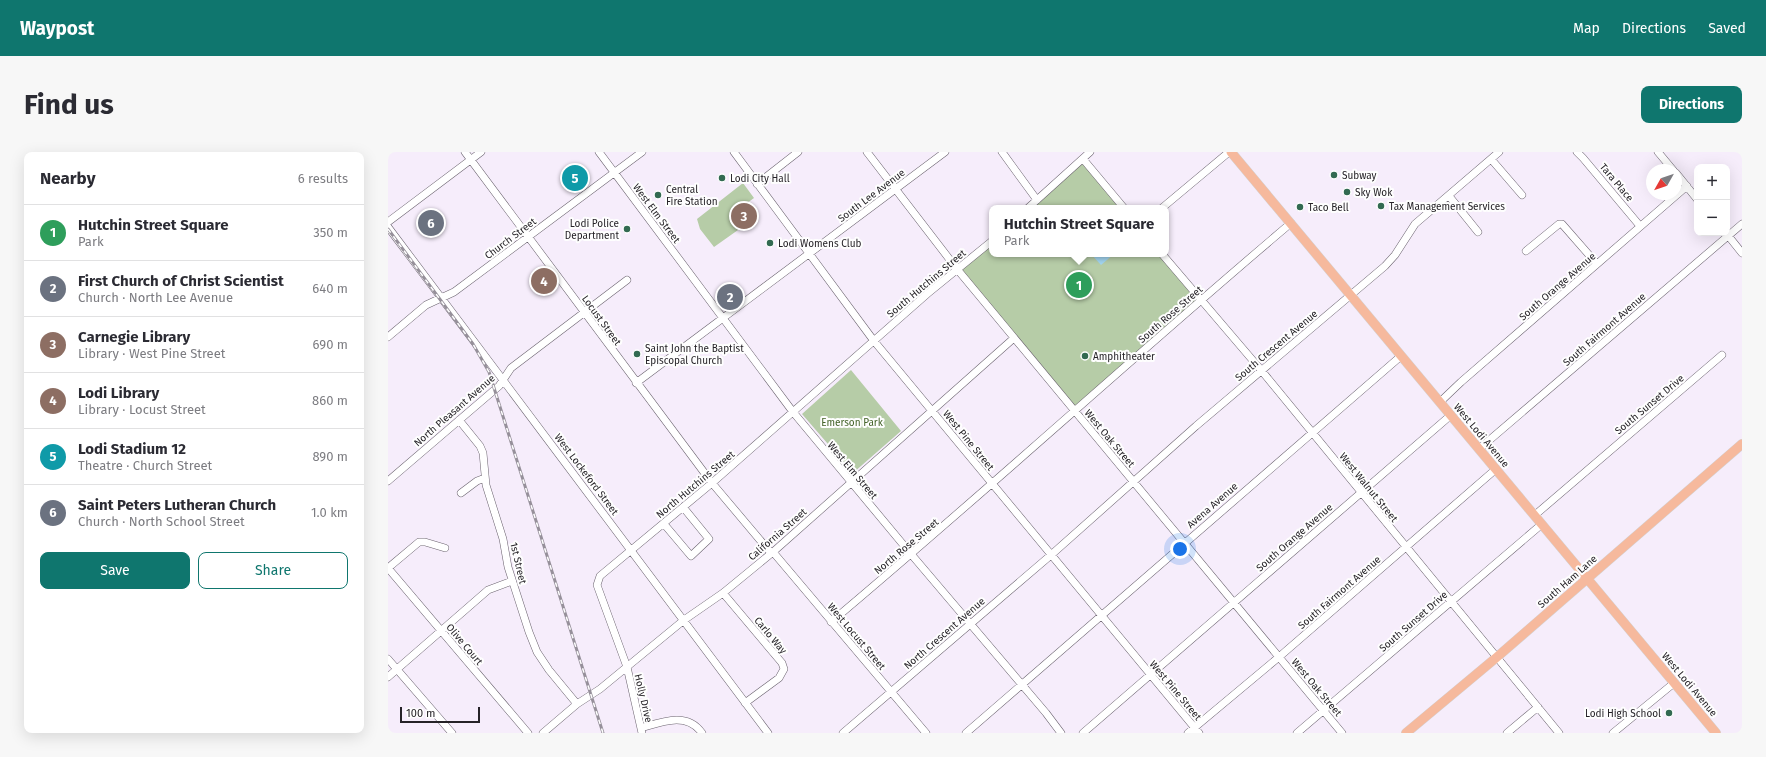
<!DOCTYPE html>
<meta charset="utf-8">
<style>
:root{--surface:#fff;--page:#f7f7f7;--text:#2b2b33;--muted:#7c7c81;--line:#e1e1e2;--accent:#0f766e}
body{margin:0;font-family:"Fira Sans",sans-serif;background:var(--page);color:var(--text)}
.controls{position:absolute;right:12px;top:12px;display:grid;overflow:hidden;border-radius:8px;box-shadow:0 4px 16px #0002}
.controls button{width:36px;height:36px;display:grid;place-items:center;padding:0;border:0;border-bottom:1px solid var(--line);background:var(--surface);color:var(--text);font:20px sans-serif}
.compass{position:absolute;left:1258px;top:12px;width:36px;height:36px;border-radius:50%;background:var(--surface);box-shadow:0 4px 16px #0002;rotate:230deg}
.scale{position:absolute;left:12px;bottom:10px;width:80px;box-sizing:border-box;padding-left:4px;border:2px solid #252227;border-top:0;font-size:11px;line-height:14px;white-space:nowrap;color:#252227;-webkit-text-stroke:3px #fefefe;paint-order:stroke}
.you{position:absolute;left:792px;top:397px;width:14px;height:14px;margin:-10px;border:3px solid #fff;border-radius:50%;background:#1a73e8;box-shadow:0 0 0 6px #1a73e833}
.badge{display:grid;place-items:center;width:26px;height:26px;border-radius:50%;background:var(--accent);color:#fff;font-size:13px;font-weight:700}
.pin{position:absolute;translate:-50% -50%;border:2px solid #fff;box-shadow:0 1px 4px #0006}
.popup{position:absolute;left:601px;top:53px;width:180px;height:52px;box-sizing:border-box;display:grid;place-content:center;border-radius:8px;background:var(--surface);filter:drop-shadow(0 1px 3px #0005);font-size:13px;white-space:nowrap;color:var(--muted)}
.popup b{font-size:15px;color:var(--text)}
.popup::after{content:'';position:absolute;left:50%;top:100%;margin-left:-8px;border:8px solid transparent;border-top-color:var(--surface)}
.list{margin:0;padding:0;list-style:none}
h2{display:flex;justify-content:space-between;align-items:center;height:52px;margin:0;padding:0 16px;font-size:17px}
h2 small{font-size:13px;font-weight:400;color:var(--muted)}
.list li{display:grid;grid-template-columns:26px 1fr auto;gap:12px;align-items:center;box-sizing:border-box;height:56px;padding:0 16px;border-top:1px solid var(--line)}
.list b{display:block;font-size:15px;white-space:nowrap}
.list p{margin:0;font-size:13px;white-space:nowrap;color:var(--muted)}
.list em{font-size:13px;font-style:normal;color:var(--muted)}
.actions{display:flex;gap:8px;padding:12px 16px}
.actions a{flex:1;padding:9px 0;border:1px solid var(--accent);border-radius:8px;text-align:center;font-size:14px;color:var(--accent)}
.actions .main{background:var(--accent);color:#fff}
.map{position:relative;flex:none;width:1354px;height:581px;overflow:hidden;border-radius:8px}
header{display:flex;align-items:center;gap:24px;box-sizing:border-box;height:56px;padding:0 20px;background:var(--accent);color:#fff}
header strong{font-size:19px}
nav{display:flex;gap:22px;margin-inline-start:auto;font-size:14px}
.intro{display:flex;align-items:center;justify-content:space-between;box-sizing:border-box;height:96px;padding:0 24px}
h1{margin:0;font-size:28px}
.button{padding:10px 18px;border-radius:8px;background:var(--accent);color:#fff;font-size:14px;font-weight:700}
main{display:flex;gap:24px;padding:0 24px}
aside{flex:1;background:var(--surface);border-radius:8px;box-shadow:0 4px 16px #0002}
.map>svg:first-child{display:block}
.green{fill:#b6cca7}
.water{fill:#a2d4ef}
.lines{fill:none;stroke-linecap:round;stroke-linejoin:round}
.minor-casing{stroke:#6a626e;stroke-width:8}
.major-casing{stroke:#d3d3d4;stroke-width:10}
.minor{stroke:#fff;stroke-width:7}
.major{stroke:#f6b99d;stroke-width:9}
.rail-casing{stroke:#96909a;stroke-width:3}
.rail{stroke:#fefefe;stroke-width:1.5;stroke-dasharray:4.5;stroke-linecap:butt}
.poi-dot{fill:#326a51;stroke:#fefefe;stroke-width:1.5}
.labels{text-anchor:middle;stroke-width:4;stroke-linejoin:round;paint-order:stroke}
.poi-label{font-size:10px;fill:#252227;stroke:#fefefe;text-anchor:start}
.street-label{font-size:10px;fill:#252227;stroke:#fefefe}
.park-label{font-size:10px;fill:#426227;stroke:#fefefe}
</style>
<header>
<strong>Waypost</strong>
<nav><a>Map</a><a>Directions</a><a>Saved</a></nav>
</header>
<div class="intro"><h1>Find us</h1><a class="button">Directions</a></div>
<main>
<aside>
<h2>Nearby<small>6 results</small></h2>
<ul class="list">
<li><span class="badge" style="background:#2e9e5b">1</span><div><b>Hutchin Street Square</b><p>Park</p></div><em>350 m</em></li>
<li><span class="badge" style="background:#6b7280">2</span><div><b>First Church of Christ Scientist</b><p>Church · North Lee Avenue</p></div><em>640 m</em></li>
<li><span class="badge" style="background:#8d6e63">3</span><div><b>Carnegie Library</b><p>Library · West Pine Street</p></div><em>690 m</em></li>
<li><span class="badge" style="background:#8d6e63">4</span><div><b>Lodi Library</b><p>Library · Locust Street</p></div><em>860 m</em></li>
<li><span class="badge" style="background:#0f9aa8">5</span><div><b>Lodi Stadium 12</b><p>Theatre · Church Street</p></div><em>890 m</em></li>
<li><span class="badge" style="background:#6b7280">6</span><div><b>Saint Peters Lutheran Church</b><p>Church · North School Street</p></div><em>1.0 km</em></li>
</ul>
<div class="actions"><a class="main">Save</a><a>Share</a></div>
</aside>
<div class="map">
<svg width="1354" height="581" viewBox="0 0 1354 581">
<rect width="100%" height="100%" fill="#f6edfb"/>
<path class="green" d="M695,7L736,56H638Z
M355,31L366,46L341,64L350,78L326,95L312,77L309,67Z
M604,86V102H774L813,148L687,259L569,117Z
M463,218L513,279L465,321L414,262Z"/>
<path class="water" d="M703,102H726L713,113Z"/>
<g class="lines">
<defs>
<path id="minor" d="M77,0L324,331L383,401
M211,0L405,260L523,402L658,561L673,581
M346,0L486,189L811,581
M479,0L569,117L954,581
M614,0L649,48
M1189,0L1195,6L1252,74
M1270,0L1285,18
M695,7L736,56
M1103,7L1134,43
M1288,21L1309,47
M369,32L410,0
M1061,44L1090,80
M640,56L702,0
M774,56L841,0
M0,70L93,0
M0,75L380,581
M1338,81L1354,101
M1138,99L1171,72H1174L1209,112
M774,102L873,218L1171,581
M0,185L38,153L66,140L254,0
M248,231L557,0
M1052,250L1073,230L1299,34
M71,268L92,294L95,301L98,333L115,387L120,415L141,480L149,500L161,518L189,552
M1091,297L1354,72
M0,329L111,234L123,216L239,128
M73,341L89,329L97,326
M1147,363L1334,203
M276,372L303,404L321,387L295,355
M385,400L538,581
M0,416L140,581
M0,416L31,390H37L57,396
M335,441L394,511L396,517L391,526L357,551
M443,470C599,339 748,202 903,71
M0,507L64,581
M0,525L100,438L124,429
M253,576C273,570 299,559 314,581
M155,581L189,552L212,537L296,468L335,441L385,400L626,186
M254,581L239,515L209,433L212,424L324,331L539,142L604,89
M455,581L663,403L808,274L997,114L1007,103L1027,72L1111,0
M578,581L1013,204
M695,581L1063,263
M800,581L891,505L1108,317
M909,581L1154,372
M1119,581L1150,555
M1225,581L1286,531"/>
<path id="major" d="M843,0L1328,581
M1018,581L1109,505L1354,292"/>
</defs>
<use href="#minor" class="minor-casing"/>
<use href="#major" class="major-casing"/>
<use href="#minor" class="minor"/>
<use href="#major" class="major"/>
<defs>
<path id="rail" d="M0,77L85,192L101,220L215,581"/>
</defs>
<use href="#rail" class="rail-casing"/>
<use href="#rail" class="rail"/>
</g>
<g class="poi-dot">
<circle cx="946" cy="23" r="4"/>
<circle cx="334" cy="26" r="4"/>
<circle cx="959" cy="40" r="4"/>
<circle cx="270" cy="43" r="4"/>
<circle cx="993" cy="54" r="4"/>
<circle cx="912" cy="55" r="4"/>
<circle cx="239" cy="77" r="4"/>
<circle cx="382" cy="91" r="4"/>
<circle cx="249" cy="202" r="4"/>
<circle cx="697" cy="204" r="4"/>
<circle cx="1281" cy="561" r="4"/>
</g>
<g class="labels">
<g class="poi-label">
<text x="954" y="27">Subway</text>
<text x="342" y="30">Lodi City Hall</text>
<text x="278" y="41">Central<tspan x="278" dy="12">Fire Station</tspan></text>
<text x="967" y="44">Sky Wok</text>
<text x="1001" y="58">Tax Management Services</text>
<text x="920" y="59">Taco Bell</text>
<text x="231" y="75" text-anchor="end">Lodi Police<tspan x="231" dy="12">Department</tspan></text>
<text x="390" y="95">Lodi Womens Club</text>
<text x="257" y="200">Saint John the Baptist<tspan x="257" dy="12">Episcopal Church</tspan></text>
<text x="705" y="208">Amphitheater</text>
<text x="1273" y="565" text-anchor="end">Lodi High School</text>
</g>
<g class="street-label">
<text transform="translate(1229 30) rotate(50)" y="4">Tara Place</text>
<text transform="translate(483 43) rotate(-37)" y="4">South Lee Avenue</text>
<text transform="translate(269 61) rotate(53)" y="4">West Elm Street</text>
<text transform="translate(122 86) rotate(-37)" y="4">Church Street</text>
<text transform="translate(538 131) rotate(-40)" y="4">South Hutchins Street</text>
<text transform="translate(1169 134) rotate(-41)" y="4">South Orange Avenue</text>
<text transform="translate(782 162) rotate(-41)" y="4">South Rose Street</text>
<text transform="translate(214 168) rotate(54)" y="4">Locust Street</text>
<text transform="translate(1216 177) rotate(-41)" y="4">South Fairmont Avenue</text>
<text transform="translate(888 193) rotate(-40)" y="4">South Crescent Avenue</text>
<text transform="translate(1261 252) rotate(-40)" y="4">South Sunset Drive</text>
<text transform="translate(66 258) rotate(-41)" y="4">North Pleasant Avenue</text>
<text transform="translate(1094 283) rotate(50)" y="4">West Lodi Avenue</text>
<text transform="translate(722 286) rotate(50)" y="4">West Oak Street</text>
<text transform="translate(581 288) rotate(51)" y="4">West Pine Street</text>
<text transform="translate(465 318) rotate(50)" y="4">West Elm Street</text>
<text transform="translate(199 322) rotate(53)" y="4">West Lockeford Street</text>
<text transform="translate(307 332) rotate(-40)" y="4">North Hutchins Street</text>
<text transform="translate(981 335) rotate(51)" y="4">West Walnut Street</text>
<text transform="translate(824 353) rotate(-41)" y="4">Avena Avenue</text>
<text transform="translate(389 382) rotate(-41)" y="4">California Street</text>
<text transform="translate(906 385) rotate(-41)" y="4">South Orange Avenue</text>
<text transform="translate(518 394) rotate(-40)" y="4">North Rose Street</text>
<text transform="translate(131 411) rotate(77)" y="4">1st Street</text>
<text transform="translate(1179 429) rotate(-41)" y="4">South Ham Lane</text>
<text transform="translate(951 440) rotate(-41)" y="4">South Fairmont Avenue</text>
<text transform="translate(1025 469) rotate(-41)" y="4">South Sunset Drive</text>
<text transform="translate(556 481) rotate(-41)" y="4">North Crescent Avenue</text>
<text transform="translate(383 483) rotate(50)" y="4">Carlo Way</text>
<text transform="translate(469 484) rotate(50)" y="4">West Locust Street</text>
<text transform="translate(77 492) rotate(50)" y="4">Olive Court</text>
<text transform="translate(1302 532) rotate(50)" y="4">West Lodi Avenue</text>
<text transform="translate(929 535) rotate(50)" y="4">West Oak Street</text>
<text transform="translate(788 538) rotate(50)" y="4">West Pine Street</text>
<text transform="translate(256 546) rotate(77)" y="4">Holly Drive</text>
</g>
<g class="park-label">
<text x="464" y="274">Emerson Park</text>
</g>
</g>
</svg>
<div class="controls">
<button>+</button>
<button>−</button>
</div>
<svg class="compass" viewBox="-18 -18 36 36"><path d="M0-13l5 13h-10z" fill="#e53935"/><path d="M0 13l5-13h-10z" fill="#7c7c81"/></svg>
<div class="scale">100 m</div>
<div class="you"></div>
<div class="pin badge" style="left:691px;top:133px;background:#2e9e5b">1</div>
<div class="popup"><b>Hutchin Street Square</b>Park</div>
<div class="pin badge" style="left:342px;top:145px;background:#6b7280">2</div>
<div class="pin badge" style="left:356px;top:64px;background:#8d6e63">3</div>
<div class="pin badge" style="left:156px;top:129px;background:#8d6e63">4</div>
<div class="pin badge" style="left:187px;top:26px;background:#0f9aa8">5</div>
<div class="pin badge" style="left:43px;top:71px;background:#6b7280">6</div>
</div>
</main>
